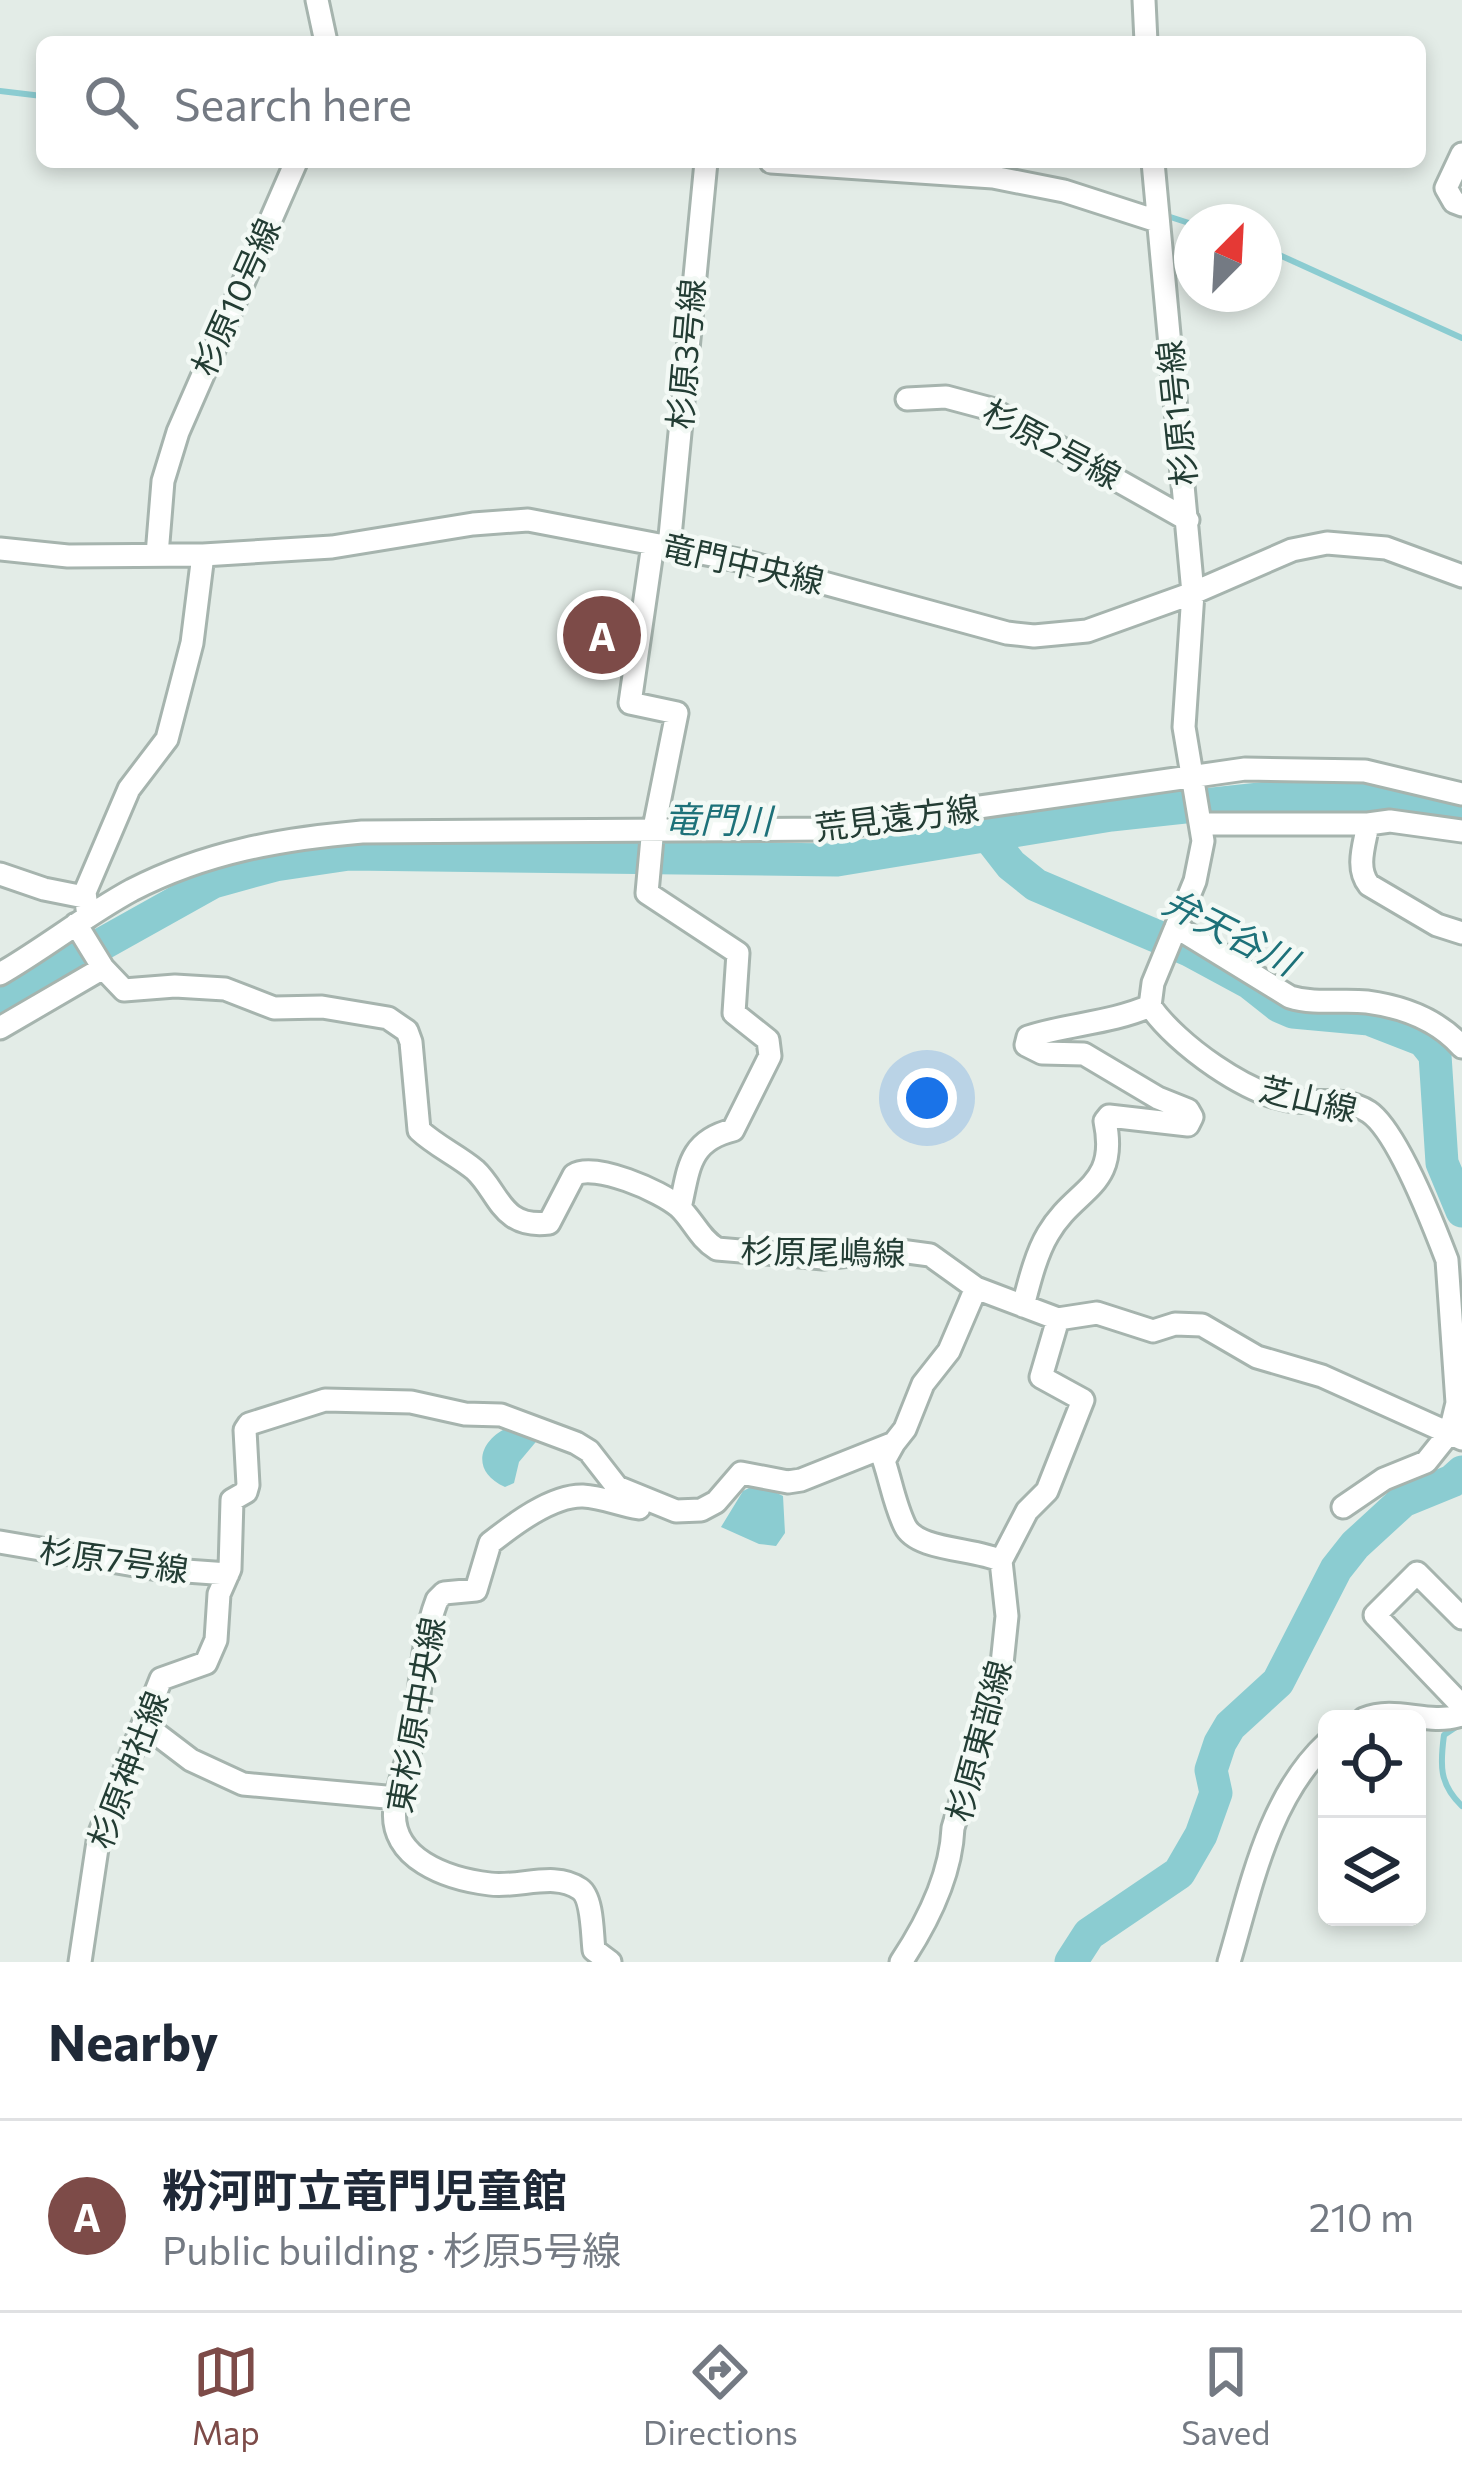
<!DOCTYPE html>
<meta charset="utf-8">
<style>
:root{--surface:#fff;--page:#f2f2f3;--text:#1f2937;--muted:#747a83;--line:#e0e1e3;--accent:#7d4b48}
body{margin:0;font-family:Commissioner,"Noto Sans JP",sans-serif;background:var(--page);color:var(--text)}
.controls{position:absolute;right:36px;bottom:36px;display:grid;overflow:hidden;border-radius:18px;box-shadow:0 6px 18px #0003}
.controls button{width:108px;height:108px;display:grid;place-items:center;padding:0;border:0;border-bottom:3px solid var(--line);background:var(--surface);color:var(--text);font:60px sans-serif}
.compass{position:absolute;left:1174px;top:204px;width:108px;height:108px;border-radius:50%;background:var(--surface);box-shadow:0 6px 18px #0003;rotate:24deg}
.you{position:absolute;left:927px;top:1098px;width:42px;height:42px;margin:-30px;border:9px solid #fff;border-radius:50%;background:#1a73e8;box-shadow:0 0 0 18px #1a73e833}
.badge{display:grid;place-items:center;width:78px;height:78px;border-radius:50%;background:var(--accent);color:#fff;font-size:39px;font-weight:700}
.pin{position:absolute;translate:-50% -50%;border:6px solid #fff;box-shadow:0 3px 12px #0006}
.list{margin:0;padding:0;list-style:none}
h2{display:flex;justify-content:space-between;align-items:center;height:156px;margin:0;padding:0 48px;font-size:51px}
h2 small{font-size:39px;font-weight:400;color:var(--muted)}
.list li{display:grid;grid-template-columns:78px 1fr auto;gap:36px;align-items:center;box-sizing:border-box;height:192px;padding:0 48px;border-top:3px solid var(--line)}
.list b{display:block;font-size:45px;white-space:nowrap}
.list p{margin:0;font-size:39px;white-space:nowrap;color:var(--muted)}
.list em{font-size:39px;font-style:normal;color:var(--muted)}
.icon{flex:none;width:66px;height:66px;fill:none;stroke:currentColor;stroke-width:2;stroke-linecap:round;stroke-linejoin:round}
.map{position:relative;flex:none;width:1462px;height:1962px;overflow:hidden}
.search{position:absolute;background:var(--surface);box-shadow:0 6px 18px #0003;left:36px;right:36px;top:36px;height:132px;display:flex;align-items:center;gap:30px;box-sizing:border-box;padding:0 42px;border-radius:18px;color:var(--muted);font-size:45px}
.sheet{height:348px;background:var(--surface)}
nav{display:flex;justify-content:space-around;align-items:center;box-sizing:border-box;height:168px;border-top:3px solid var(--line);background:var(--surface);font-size:33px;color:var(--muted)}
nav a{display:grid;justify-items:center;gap:6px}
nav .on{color:var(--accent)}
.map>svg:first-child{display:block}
.water{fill:#8bccd1}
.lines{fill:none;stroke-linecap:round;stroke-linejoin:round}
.stream{stroke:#8bccd1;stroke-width:6}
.river{stroke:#8bccd1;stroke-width:33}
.minor-casing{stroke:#a6b4ae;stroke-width:27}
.minor{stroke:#fff;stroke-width:21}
.labels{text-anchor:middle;stroke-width:9;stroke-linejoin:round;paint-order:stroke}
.street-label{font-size:33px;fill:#233d34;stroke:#f3f9f5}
.water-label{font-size:36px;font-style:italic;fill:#1d7179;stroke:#f3f9f5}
</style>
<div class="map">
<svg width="1462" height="1962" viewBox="0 0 1462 1962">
<rect width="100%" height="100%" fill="#e3ece7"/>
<path class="water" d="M515,1425L540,1437L519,1462L514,1483L505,1487C467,1470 481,1435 515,1425Z
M753,1486L765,1487L783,1496L785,1533L776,1546L759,1544L721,1527L743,1491Z"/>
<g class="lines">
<path class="stream" d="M0,91L42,96
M1161,214L1192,224
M1264,248L1462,338
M1459,1725L1444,1735C1440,1765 1439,1784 1462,1806"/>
<path class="river" d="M990,838L1011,865L1036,885L1189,950L1250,983L1279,1006L1293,1012L1369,1019L1423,1040L1435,1055L1442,1163L1462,1211
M0,1001L213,882L275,865L349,854L837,860L1111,815L1278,797H1345L1405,805L1462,818
M1071,1962L1089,1934L1179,1873L1201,1835L1216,1793L1211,1770L1220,1743L1230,1726L1278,1682L1336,1569L1355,1545L1403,1501L1452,1481L1462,1472"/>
<defs>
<path id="minor" d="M317,0L326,42
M1144,0L1146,42
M1462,154L1446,188L1454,202L1462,205
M771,162L993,177L1064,191L1157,221
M907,399L946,397L991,409L1188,520
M653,544L630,703L677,713L652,838L647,893L738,953L734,1013L768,1040L770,1056L733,1130C688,1141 689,1169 680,1208
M669,547L706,162
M0,549L68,556L203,555L332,547L473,524L528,520L743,561L1007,633L1034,636L1087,631L1193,593L1292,550L1327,543L1386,548L1462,576
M1203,824H1368C1365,843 1355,868 1369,885L1437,925L1462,933
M1368,824L1390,821L1462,831
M0,874L44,889L84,897
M88,917L85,892L129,789L167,739L192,643L203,555H157L163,481L178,432L296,162
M76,924L103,968L124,990L175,986L225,989L274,1008L322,1007L388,1018L407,1031L411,1042L419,1130C436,1146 457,1155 475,1170C499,1192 501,1229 549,1223L574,1175C594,1162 661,1191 679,1207C693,1220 699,1238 717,1249L823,1258L893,1250L930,1255L976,1288L1058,1319L1097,1313L1153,1331L1175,1324L1202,1325L1257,1357L1322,1376L1462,1439
M1176,927L1290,997C1316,1005 1341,999 1367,1002C1404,1007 1438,1020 1462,1047
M0,974C45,948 86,915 132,890C206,852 281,839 362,832L826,829L1245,769L1365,771L1462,794
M1150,1006C1176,1044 1249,1097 1296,1101C1321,1103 1346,1097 1369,1112C1397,1131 1434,1226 1447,1260L1457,1403L1450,1432L1426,1462L1384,1479L1343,1507
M0,1028L103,968
M1023,1306C1029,1283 1036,1254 1048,1234C1075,1187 1119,1188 1105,1121L1109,1116L1188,1125L1192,1117L1188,1110L1158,1098L1084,1054L1042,1053L1026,1045L1028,1037C1068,1024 1111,1023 1150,1006L1153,983L1195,881L1203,841L1184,727L1193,593L1153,162
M894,1443L884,1461C891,1482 895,1506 905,1526C917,1551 976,1548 1001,1561L1007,1616L1002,1664L953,1828C951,1874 927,1923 901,1962
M0,1542L158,1569L228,1574
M1001,1561L1027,1511L1047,1491L1083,1400L1041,1377L1058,1319
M1462,1618L1417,1573L1375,1615L1462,1706
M1364,1719C1395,1706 1427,1725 1458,1716
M145,1725L191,1760L243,1784L397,1798
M80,1962L99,1835L161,1679L206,1663L216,1640L219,1594L230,1569L232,1500L246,1492L248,1485L245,1430L249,1424L325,1400L411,1402L465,1414L501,1415L576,1443L589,1451L617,1487L676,1511L701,1510L716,1502L741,1473L788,1482L801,1480L894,1443L905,1429L923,1384L949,1351L976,1288
M610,1962L594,1950C592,1935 593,1898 580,1889C555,1871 519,1888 490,1884C448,1879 388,1859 395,1807C398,1780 411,1754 415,1727C421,1686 422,1639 437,1600L444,1593L476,1590L490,1543C513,1525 552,1495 583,1496C602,1497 620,1505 639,1508
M1229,1962C1251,1888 1268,1798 1327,1743"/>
</defs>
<use href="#minor" class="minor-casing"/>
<use href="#minor" class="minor"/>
</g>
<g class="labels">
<g class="street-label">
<text transform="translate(236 297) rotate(-66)" y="12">杉原10号線</text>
<text transform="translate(686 354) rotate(-85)" y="12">杉原3号線</text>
<text transform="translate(1177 413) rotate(-96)" y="12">杉原1号線</text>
<text transform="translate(1052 444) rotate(28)" y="12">杉原2号線</text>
<text transform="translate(743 564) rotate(13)" y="12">竜門中央線</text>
<text transform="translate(897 818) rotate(-7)" y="12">荒見遠方線</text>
<text transform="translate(1308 1099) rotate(13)" y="12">芝山線</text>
<text transform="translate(823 1252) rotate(1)" y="12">杉原尾嶋線</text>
<text transform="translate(114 1560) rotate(8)" y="12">杉原7号線</text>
<text transform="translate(416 1715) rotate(-80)" y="12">東杉原中央線</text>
<text transform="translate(979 1741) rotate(-75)" y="12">杉原東部線</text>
<text transform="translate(128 1770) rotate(-69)" y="12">杉原神社線</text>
</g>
<g class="water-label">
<text transform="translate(718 820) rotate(1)" y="13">竜門川</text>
<text transform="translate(1230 932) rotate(27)" y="13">弁天谷川</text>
</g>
</g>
</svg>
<div class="controls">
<button><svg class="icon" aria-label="locate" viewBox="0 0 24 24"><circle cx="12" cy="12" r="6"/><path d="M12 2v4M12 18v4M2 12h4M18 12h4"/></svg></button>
<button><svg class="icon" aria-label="layers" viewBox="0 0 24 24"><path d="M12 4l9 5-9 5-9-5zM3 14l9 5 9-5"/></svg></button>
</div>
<svg class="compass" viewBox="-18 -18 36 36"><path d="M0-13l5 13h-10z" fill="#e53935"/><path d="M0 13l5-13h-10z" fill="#747a83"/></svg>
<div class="you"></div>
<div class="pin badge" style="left:602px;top:635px">A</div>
<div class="search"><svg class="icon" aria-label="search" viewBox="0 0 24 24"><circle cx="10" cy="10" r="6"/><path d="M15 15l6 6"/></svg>Search here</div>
</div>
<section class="sheet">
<h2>Nearby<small></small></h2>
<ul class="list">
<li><span class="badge">A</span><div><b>粉河町立竜門児童館</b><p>Public building · 杉原5号線</p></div><em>210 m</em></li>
</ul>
</section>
<nav>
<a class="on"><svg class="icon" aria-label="map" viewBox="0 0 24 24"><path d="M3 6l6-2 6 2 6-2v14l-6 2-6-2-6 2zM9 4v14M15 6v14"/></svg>Map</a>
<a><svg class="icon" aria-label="directions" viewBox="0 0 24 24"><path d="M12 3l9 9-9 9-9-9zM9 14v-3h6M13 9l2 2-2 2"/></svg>Directions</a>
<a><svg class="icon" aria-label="saved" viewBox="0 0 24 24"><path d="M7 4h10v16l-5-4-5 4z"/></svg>Saved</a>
</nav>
